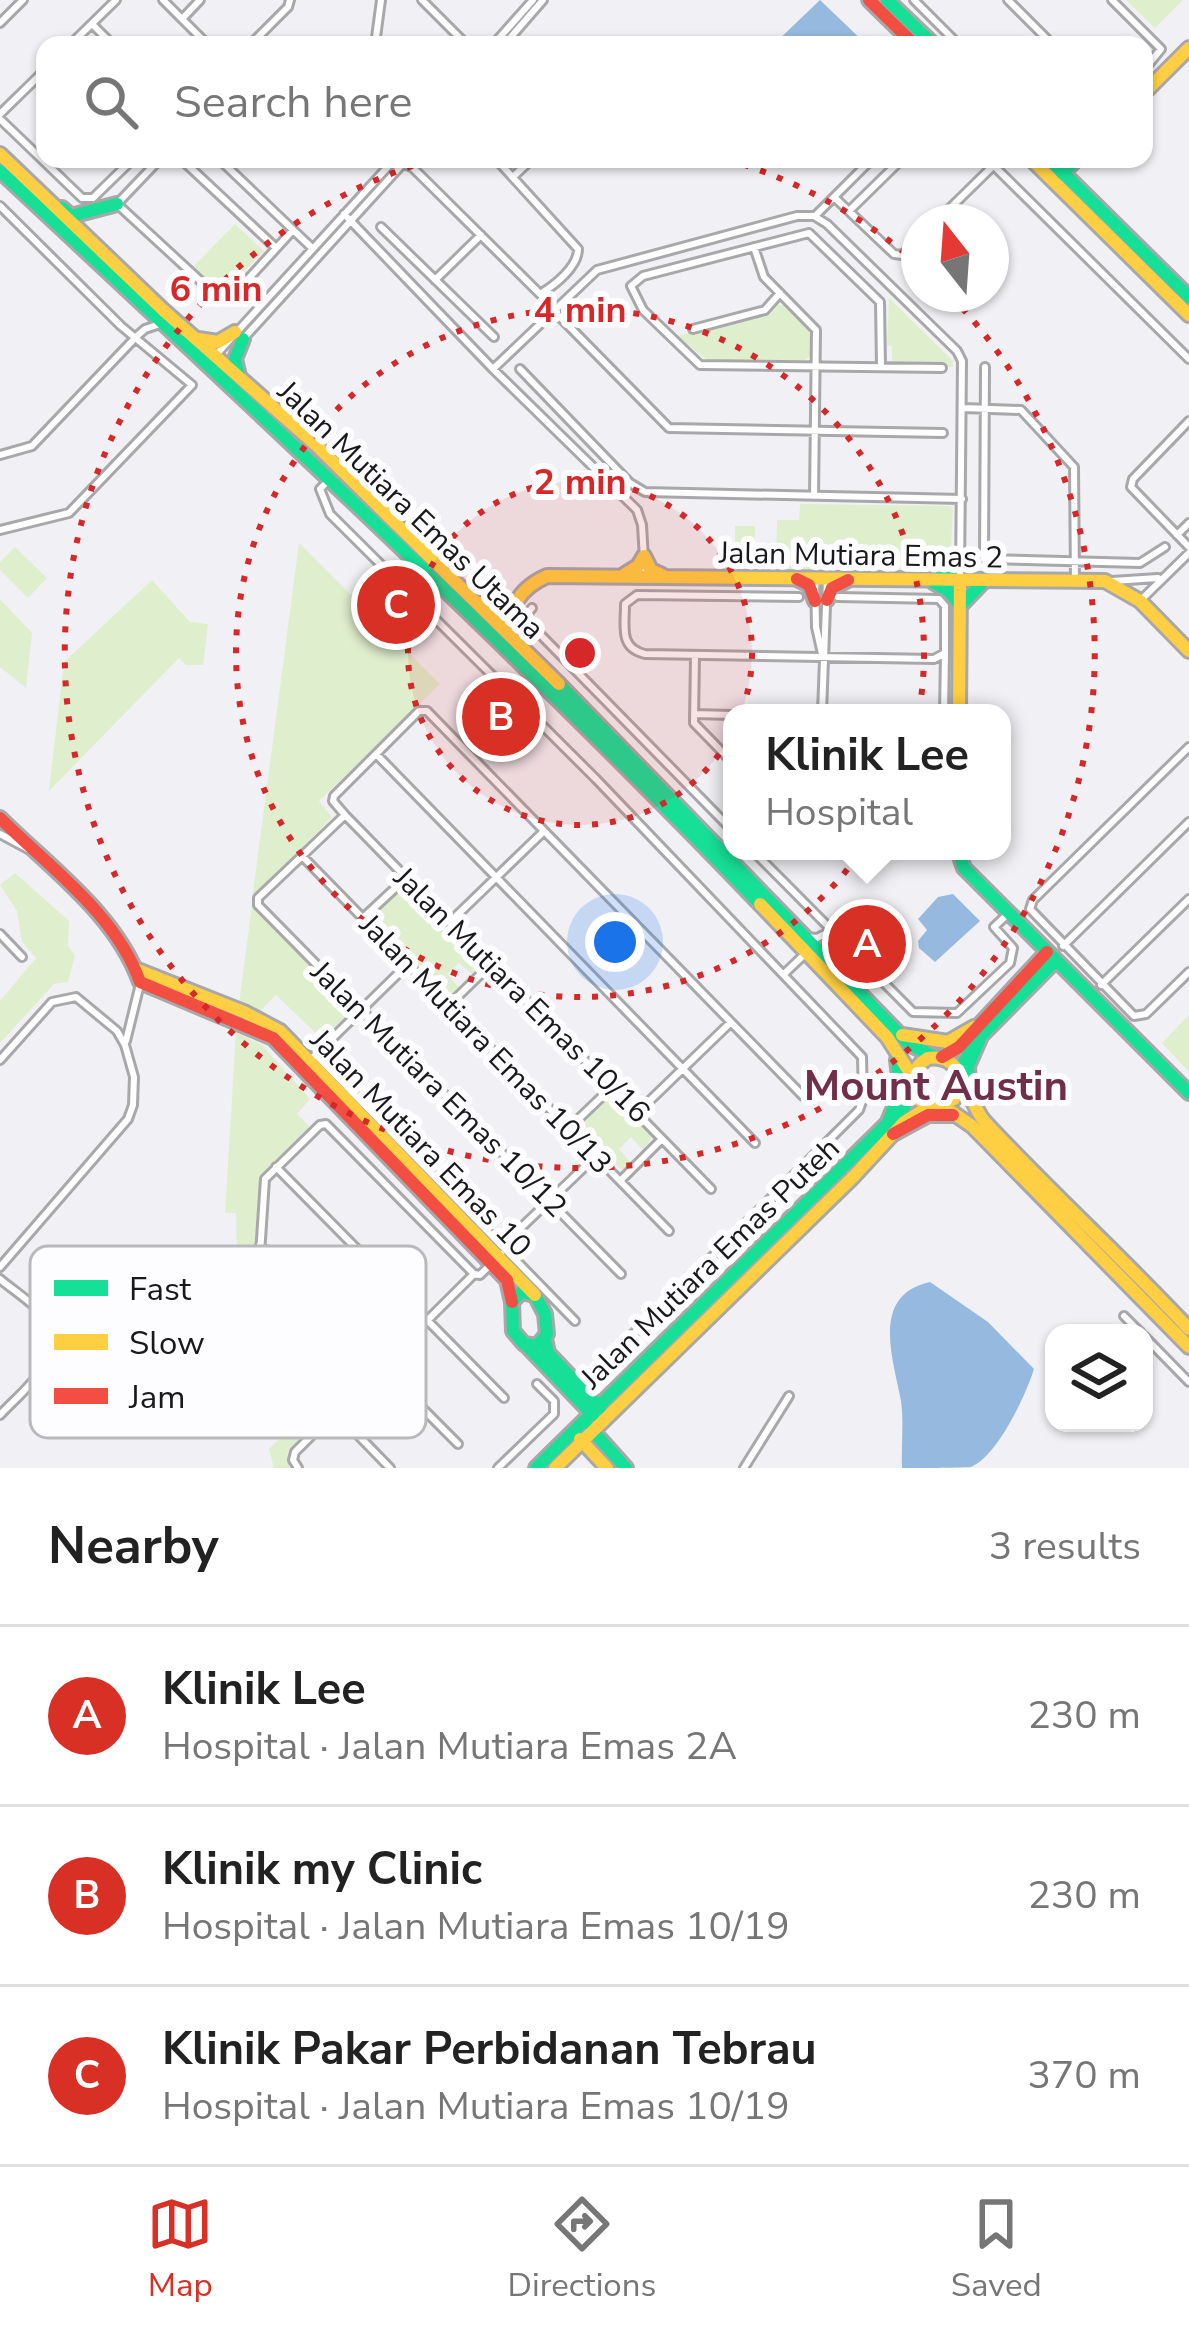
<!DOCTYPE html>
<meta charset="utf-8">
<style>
:root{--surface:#fff;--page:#f2f2f2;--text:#222;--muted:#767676;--line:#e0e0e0;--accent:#d93025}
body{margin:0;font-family:"Nunito Sans",sans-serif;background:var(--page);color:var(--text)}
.controls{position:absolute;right:36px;bottom:36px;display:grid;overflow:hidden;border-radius:24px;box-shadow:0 3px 9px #0004}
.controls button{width:108px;height:108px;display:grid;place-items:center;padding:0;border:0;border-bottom:3px solid var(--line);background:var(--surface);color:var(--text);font:60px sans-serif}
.compass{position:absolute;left:901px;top:204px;width:108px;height:108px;border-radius:50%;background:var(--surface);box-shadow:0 3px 9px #0004;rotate:343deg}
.you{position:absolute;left:615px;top:942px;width:42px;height:42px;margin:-30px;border:9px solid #fff;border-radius:50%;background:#1a73e8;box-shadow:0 0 0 18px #1a73e833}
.badge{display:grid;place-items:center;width:78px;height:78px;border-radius:50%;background:var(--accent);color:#fff;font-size:39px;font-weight:700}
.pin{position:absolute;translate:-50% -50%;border:6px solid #fff;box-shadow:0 3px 12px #0006}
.popup{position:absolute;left:723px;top:704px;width:288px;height:156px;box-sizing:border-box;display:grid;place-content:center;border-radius:24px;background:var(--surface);filter:drop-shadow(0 3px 9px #0005);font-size:39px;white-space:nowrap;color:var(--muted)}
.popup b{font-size:45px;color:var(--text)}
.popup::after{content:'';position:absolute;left:50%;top:100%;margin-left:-24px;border:24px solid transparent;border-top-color:var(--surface)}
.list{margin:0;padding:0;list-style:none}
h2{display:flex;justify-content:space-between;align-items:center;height:156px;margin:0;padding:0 48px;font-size:51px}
h2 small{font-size:39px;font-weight:400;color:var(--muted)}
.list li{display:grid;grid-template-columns:78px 1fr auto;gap:36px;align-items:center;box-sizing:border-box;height:180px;padding:0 48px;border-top:3px solid var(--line)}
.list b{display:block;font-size:45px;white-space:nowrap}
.list p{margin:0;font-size:39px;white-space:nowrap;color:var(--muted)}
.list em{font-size:39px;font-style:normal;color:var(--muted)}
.icon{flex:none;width:66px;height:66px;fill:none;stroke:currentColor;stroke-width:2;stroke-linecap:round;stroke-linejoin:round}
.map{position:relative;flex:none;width:1189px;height:1468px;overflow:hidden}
.search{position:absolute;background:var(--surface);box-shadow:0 3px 9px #0004;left:36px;right:36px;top:36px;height:132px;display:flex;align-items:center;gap:30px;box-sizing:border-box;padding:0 42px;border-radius:24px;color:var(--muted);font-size:45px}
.sheet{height:696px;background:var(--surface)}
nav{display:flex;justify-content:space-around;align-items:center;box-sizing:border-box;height:168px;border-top:3px solid var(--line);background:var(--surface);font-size:33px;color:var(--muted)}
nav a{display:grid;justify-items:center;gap:6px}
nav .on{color:var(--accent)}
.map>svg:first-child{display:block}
.green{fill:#dfeecd}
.water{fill:#96badf}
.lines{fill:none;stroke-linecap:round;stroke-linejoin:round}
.street-casing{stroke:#a8a8aa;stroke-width:12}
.fast-casing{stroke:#a8a8aa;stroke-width:18}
.slow-casing{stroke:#a8a8aa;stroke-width:18}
.jam-casing{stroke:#a8a8aa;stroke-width:18}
.street{stroke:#fdfdfe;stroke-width:6}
.fast{stroke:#16e098;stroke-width:12}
.slow{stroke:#ffcf43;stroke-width:12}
.jam{stroke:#f24e42;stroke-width:12}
.ring{fill:none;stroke:#d62828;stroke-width:6;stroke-dasharray:6 12}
.labels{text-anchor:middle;stroke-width:12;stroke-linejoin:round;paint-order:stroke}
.street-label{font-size:30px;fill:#19191b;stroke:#fdfdff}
.district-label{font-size:42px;font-weight:bold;fill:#712e49;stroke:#fdfdff}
.key{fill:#fdfdff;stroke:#b9b9bb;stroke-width:3}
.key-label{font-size:33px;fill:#19191b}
.centre{fill:#d62828;stroke:#fdfdff;stroke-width:6}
.ring-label{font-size:36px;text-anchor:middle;font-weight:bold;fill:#d62828;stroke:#fdfdff;stroke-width:12;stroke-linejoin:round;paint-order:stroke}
</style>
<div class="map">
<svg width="1189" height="1468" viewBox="0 0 1189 1468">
<rect width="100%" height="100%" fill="#f1f1f5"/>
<path class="green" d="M1126,0H1183L1155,28Z
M235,224L264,251L222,294L194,266Z
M889,298L953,361V367L892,364V346L887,345Z
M778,305H787L811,329L812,354L805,360H707L677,336L770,315Z
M800,504L950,506L953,509L950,566L942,573L776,574L777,520H799Z
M735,526H755V556H735Z
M299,543L440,684L319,801L332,817L252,900Z
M15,547L47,578L28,598L0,570V562Z
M152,580L190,622L208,624L203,665H186L179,658L49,791L64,662Z
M0,599L32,633L26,688L0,667Z
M15,873L69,921L68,946L75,956L68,982L54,984L0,1043V1001L36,958L22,942L17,911L0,885Z
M407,887L481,961L473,975L459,963L447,974L460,988L452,995L446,994L373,922L372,915L400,888Z
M252,904L351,1006V1013L323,1040L276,995L256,1015L239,1005Z
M1189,1015V1072L1162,1043Z
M236,1032L262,1045L310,1099L297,1114L310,1127L260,1178L249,1327L326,1413L287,1453L291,1468H274L269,1449L303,1416L304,1409L239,1334L236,1213H225Z
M614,1099L652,1137L643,1150L631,1137L619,1149L631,1163L622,1170L579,1128L605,1100Z"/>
<path class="water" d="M820,0L867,45H773Z
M953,894L980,921L935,962L919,948L918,941L927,930L918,919L938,897Z
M930,1282L988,1322L1034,1369C1026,1395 997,1457 971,1467C954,1468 921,1468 902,1468C901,1446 904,1423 901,1401C893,1358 870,1295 930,1282Z"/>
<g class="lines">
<defs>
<path id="street" d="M163,0L208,45
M422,0L467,45
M914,0L959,45
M1008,0L1053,45
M1112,0L1161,49L1144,70
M182,19L200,0
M0,23L23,0
M92,24L113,45
M70,45L116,0
M250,45L288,7L290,0
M375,45L381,0
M493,45L533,0
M504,45L543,0
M0,114L45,70
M0,119L82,198H93L133,159
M160,159L117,204L220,299L228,301L293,230
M181,159L275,247
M219,159L312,248
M396,159L413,168L540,294C555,285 578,267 578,249L496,159
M987,159L1189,359
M514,176L532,159
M834,197L894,254L902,255L919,240
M0,206L121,326L192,385L69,513L0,530
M849,211L902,159
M344,214L493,369L637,510L642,525L645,576
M815,216L872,159
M936,222L994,165
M381,227L494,337
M754,247L764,277L816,330L814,496
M435,280L481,235
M553,310L669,428L943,433
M693,329L765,310L780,293
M244,338L407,159
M214,357L395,159
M881,367L880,302L809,233L643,276L631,286L643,310L700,365L942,368
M985,367L984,559L1140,563L1165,547
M493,369L597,270L797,216H814L827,224L957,351L962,361L960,578
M520,369L630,483L645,492L962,499
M964,408L1021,410L1074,467L1075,581
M1189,421L1133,479L1131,487L1189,547
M0,455L32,446L137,336L145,329L160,324
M328,481L320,489L330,514L596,779L862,1057L863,1099L859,1110L660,1309L593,1371
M1177,535L1189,523
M815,578L816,627L822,654
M1112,581L1158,578
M799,597L637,595L625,604C625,627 619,648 645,654L934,659L945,653V606L939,599L838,597
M1140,601L1189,553
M532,608L527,614L529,623L732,830
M695,655L694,723L732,762
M822,713L827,579
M944,713L945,653
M694,714L732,715
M1189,747L1033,900L1030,909L1134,1016L1146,1014L1189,972
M376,754L755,1143
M345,815L258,898V905L621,1274
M0,834L28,849
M753,851L913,1012L957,1013L1010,963L1013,948L994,927L1009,913
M303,857L669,1231
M363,918L406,878
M450,922L542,833
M0,934L22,957
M806,937L817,938L831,931
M1063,946L1189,822
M784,974L807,952
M1101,985L1189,899
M449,1005L491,964
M126,1041L140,984
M316,1055L575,1321
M0,1060L52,1002L76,997L117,1031L125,1045L134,1077L133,1105L128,1119L0,1267
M301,1069L408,964
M637,1113L730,1023
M569,1128L612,1087
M276,1167L504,1398
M620,1181L662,1139
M711,1189L345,815L333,801L334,796L419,711H427L803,1096
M260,1245L458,1444
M503,1245L596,1156
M0,1279C15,1292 42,1308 50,1326C66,1359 19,1394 0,1415
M1124,1316L1141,1333
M1144,1336L1189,1382
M298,1468L293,1460L295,1452L474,1274L480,1275L501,1254
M390,1468L255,1329L265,1179L320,1125L326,1124L474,1274
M498,1468L554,1414V1401L537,1384
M744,1468L789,1396"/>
<path id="fast" d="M887,0L934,45
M1049,159L1189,297
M0,171C257,411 516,650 760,904
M1062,174L1077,159
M62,208L71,216L117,204
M239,376L235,359L243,339
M365,489L388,497
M941,577L952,570L960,555
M933,582L950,592L960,606
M960,606L984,581
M559,684L909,1044L935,1057
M958,851L964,868L1189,1093
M959,1072L975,1042L1056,960
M969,1087L968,1066L982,1034
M887,1124L901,1091L897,1060
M521,1292L535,1295L545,1314L547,1334L537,1346L524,1344L513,1331L512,1302Z
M545,1339L548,1353L600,1408
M526,1345L593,1415
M591,1429L626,1468
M536,1468L904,1107L912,1089"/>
<path id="slow" d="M1144,93L1189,48
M0,154L163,310L316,445L559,684
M1031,159L1189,315
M198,339L218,342L235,332
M625,574L638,566L644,556L651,570L662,575
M478,603L514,601
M510,636C508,607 520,588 547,576L1105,581L1140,601L1189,651
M959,713L960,580
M760,904L887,1037L912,1076
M138,970L244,1012L280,1031L535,1295
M902,1035L948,1042L974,1027
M961,1081L954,1099L936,1107L919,1100C911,1083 911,1068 928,1058C966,1052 965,1100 985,1122C1051,1193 1123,1258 1189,1329
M943,1106L972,1126L1189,1347
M580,1439L607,1468
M555,1468L853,1177L904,1122L930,1106"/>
<path id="jam" d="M869,0L915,45
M797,579L809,585L815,601
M827,600L832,588L848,580
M0,818C49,867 116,914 140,982L273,1038L507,1280L512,1302
M942,1057L959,1047L1047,952
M893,1134L928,1115H953"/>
</defs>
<use href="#street" class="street-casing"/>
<use href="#fast" class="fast-casing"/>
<use href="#slow" class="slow-casing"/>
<use href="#jam" class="jam-casing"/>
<use href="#street" class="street"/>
<use href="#fast" class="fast"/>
<use href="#slow" class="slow"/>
<use href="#jam" class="jam"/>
</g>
<circle cx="580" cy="653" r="172" fill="#d62828" fill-opacity=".12"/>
<g class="ring">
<circle cx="580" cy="653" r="172"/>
<circle cx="580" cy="653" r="344"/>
<path d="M726 159A515 515 0 0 1 918 264M950 295A515 515 0 1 1 434 159"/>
</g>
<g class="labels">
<g class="street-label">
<text transform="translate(411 510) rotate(44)" y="10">Jalan Mutiara Emas Utama</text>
<text transform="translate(861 555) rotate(1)" y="10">Jalan Mutiara Emas 2</text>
<text transform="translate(522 995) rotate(45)" y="10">Jalan Mutiara Emas 10/16</text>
<text transform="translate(486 1044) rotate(46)" y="10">Jalan Mutiara Emas 10/13</text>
<text transform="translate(439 1089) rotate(45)" y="10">Jalan Mutiara Emas 10/12</text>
<text transform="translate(421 1143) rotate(46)" y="10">Jalan Mutiara Emas 10</text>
<text transform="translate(710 1263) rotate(-44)" y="10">Jalan Mutiara Emas Puteh</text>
</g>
<g class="district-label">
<text x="936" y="1100">Mount Austin</text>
</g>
</g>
<rect x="30" y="1246" width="396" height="192" rx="18" class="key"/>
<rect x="54" y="1280" width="54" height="16" fill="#16e098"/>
<rect x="54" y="1334" width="54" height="16" fill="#ffcf43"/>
<rect x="54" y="1388" width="54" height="16" fill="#f24e42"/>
<g class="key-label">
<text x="129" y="1300">Fast</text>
<text x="129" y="1354">Slow</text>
<text x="129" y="1408">Jam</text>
</g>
<circle cx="580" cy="653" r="18" class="centre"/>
<g class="ring-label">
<text x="216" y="301">6 min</text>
<text x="580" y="322">4 min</text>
<text x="580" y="494">2 min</text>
</g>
</svg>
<div class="controls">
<button><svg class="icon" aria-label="layers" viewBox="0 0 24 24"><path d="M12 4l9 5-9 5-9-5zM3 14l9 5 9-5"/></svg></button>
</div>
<svg class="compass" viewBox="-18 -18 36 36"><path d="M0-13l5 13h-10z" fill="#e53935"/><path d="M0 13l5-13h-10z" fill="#767676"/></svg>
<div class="you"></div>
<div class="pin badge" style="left:867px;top:944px">A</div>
<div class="popup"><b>Klinik Lee</b>Hospital</div>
<div class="pin badge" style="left:501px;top:717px">B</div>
<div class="pin badge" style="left:396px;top:605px">C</div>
<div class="search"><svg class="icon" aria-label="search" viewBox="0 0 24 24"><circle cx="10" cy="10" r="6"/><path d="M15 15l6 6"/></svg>Search here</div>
</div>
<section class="sheet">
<h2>Nearby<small>3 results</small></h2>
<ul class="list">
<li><span class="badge">A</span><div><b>Klinik Lee</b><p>Hospital · Jalan Mutiara Emas 2A</p></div><em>230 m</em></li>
<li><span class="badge">B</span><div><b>Klinik my Clinic</b><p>Hospital · Jalan Mutiara Emas 10/19</p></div><em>230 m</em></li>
<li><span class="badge">C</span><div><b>Klinik Pakar Perbidanan Tebrau</b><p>Hospital · Jalan Mutiara Emas 10/19</p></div><em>370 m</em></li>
</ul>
</section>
<nav>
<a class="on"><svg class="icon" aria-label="map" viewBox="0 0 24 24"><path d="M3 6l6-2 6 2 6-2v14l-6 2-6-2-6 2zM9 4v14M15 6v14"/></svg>Map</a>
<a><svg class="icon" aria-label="directions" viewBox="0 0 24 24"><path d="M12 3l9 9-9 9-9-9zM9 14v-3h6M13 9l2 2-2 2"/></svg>Directions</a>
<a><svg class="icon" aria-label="saved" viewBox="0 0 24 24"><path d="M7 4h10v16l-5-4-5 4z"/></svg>Saved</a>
</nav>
